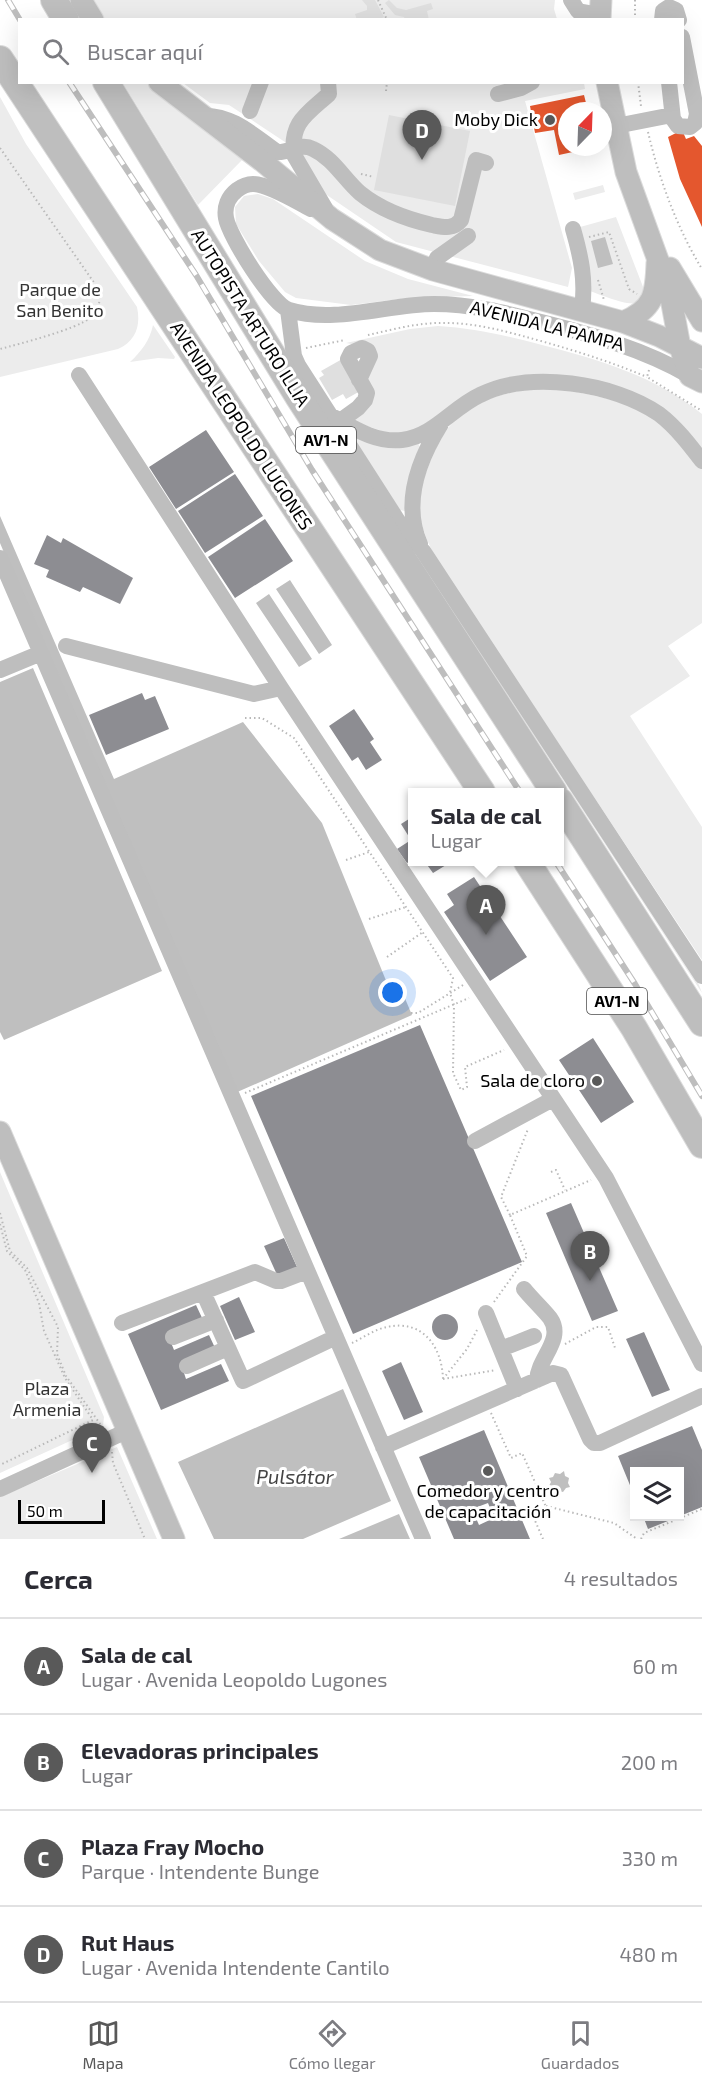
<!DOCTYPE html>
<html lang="es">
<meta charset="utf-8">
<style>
:root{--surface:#fff;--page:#f2f2f3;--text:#2b2b33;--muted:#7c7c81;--line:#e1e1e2;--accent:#595959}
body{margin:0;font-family:"Exo 2",sans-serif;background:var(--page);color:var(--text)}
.controls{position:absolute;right:18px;bottom:18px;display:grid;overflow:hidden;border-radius:0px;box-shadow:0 6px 24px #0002}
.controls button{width:54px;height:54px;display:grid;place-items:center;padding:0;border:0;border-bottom:2px solid var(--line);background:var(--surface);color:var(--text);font:30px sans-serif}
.compass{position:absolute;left:558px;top:102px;width:54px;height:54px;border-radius:50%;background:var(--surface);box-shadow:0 6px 24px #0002;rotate:23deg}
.scale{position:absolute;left:18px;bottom:15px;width:87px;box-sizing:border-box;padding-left:6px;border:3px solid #000;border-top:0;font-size:16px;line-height:21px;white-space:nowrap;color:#000;-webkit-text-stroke:4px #fff;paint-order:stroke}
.you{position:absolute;left:393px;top:993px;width:21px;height:21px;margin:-15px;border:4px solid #fff;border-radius:50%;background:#1a73e8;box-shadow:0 0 0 9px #1a73e833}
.badge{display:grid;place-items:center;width:39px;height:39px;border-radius:50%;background:var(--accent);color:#fff;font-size:20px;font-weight:700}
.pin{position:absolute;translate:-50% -50px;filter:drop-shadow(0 2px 3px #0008)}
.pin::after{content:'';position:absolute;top:32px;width:21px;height:18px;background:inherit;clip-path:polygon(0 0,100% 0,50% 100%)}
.popup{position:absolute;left:408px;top:788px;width:156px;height:78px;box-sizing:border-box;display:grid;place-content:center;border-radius:0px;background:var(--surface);filter:drop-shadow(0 2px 4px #0005);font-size:20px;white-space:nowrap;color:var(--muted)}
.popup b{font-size:22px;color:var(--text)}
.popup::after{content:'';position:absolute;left:50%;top:100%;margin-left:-12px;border:12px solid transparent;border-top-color:var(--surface)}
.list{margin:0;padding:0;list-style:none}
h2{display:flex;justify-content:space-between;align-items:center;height:78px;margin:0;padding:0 24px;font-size:26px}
h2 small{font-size:20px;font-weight:400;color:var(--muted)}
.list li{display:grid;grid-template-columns:39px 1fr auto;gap:18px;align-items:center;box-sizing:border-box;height:96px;padding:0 24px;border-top:2px solid var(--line)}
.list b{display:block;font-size:22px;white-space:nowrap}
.list p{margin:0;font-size:20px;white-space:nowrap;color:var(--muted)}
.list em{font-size:20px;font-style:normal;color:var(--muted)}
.icon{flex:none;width:33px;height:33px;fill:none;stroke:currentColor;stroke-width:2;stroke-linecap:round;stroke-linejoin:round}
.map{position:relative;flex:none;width:702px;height:1539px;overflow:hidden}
.search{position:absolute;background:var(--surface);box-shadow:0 6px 24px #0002;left:18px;right:18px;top:18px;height:66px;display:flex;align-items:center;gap:15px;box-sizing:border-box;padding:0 21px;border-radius:0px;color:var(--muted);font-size:22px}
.sheet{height:462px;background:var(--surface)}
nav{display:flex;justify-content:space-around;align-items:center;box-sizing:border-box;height:84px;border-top:2px solid var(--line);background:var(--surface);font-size:16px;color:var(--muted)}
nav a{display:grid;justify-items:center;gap:3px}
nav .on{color:var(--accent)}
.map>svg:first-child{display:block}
.green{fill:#ececec}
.water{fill:#bfbfbf}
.shops{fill:#e4572e}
.industry{fill:#8d8d92;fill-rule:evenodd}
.building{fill:#dfdfdf}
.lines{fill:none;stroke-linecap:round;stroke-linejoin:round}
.major-casing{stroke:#dbdbdb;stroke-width:23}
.highway-casing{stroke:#dbdbdb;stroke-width:28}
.path{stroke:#b9b9b9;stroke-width:2;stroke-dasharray:1.5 3;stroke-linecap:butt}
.minor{stroke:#bebebe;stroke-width:16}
.major{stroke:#bebebe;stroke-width:21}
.highway{stroke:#bebebe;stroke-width:26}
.rail-casing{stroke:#bebebe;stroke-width:6}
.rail{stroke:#fff;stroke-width:4;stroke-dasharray:11;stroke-linecap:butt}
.poi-dot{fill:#595959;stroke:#fff;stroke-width:2}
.labels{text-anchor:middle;stroke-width:6;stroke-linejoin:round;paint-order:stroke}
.shield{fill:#fff;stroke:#4c4c4c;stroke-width:1.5}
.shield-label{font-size:16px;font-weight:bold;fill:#000}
.poi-label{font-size:18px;fill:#000;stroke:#fff;text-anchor:end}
.park-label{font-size:18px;fill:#333;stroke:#fff}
.street-label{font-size:18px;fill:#000;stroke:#fff}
.water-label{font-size:20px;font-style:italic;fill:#444;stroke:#fff}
</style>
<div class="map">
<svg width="702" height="1539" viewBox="0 0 702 1539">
<rect width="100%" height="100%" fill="#fff"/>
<path class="green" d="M91,0H555L554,9L557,19L103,20Z
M123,83H146L243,159L198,205Z
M183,83H584L585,89L525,101L572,268L568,287L396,242L315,187L300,152L229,105L210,103Z
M0,97L26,144L137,307C141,325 136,341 118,349L0,377Z
M603,185L605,192L575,200L573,193Z
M258,194L273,199L365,261L408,279L473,296L408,298L351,305L296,298L285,292L259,261L236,224L235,207L244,196Z
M616,217L645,292C643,296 640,301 636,303C626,306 596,293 585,289L573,229Z
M153,325L175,357L174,359L158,358L130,362C141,352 150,340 153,325Z
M438,326C474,328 508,336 542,345C598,359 657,377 702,414V451L665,412L532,378L415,432L394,435L355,422L353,416L363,379L369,347L346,343L410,329Z
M548,387C587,394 629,399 662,424C676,434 690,455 702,469V623L668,646L690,676L630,716L702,827V960L435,557C428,543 420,525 419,509C418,487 435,445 449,427C456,418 467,409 477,404C500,393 523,390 548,387Z
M349,431L418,443L420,447L405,511L400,510Z
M394,521L699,985L702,993L411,547Z
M0,1172L104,1417L103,1426L0,1473Z
M117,1447L157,1539H0V1497Z"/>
<path class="water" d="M605,237L613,264L598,268L591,241Z
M0,516L114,779L243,722L322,823L387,983L390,986L401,989L412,1015L235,1093L102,785L0,543Z
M290,580L332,645L319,654L276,589Z
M269,594L312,659L299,667L256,603Z
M33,668L162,971L4,1040L0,1032V682Z
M343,1389L391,1501L303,1539H214L178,1462Z
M564,1471L565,1476L569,1478L568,1483L570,1487L566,1488L563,1492L559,1491L555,1493L554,1489L549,1486L551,1482L549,1478L553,1477L555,1473L560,1474Z
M399,1514L410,1539H339Z"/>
<path class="shops" d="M584,95L588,111H567V147L591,148L559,155L554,130L535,133L530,106Z
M682,130L686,139L694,136L702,146V227L680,179L668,137Z"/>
<path class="industry" d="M206,430L234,472L176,509L149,467Z
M235,474L263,516L205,553L178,511Z
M265,519L293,561L235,598L208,557Z
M47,535L61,543L63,538L133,578L120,604L83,587L80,592L46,577L49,570L34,564Z
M142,693L145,700L155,696L169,729L106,755L89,715Z
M354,709L374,739L370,742L382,760L366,770L358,757L352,761L329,726Z
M412,817V860L407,863L397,849L411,840L401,824Z
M425,862H451L433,873Z
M474,877L527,957L490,981L444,912L454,905L447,894Z
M420,1025L522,1262L353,1334L251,1096Z
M593,1038L634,1102L601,1123L559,1060Z
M571,1203L618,1311L592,1321L546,1213Z
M284,1238L297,1267L278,1277L264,1246Z
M239,1297L255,1332L235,1340L220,1306Z
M196,1305L203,1320L168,1335L174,1350L209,1335L216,1350L181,1364L186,1379L221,1364L229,1381L161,1410L128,1334Z
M432 1327a13 13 0 1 1 26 0a13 13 0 1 1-26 0Z
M644,1332L670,1390L652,1397L626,1339Z
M401,1362L423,1412L404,1420L382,1371Z
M692,1426L702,1450V1507L680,1516V1472H634V1495L618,1456Z
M484,1430L530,1539H454L419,1457ZM488,1503L494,1518L479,1525L472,1509Z
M643,1516H678V1517L648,1529Z"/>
<path class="building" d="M362,0H375L384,17L378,20H357L355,14L367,10V6Z
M389,0L397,8L406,10L431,3L433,9L427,11L429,20H405L404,17L395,15L385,3Z
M389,115L470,131L455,206L374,190Z
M344,358L362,390L346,399L343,394L332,400L319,378L324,375L321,371Z"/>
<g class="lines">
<defs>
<path id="major" d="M81,0L93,20
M600,20L601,0
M159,82L262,161L332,219L380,250L433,270L623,322L659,336L702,358
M607,82L626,172L670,293L680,347L690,376L702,382
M670,268L702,321
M623,322C654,309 656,294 657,263
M0,1132L174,1539"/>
<path id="highway" d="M54,0L66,20
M0,59L482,792
M106,82L299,398L554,792
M560,801L702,1023
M527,862L634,1028L702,1145"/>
</defs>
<use href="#major" class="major-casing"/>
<use href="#highway" class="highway-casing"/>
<path class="path" d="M378,0L387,20
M635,0V20
M397,20L398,18
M638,82L641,106
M386,91L387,82
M648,132C659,179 677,228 702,269
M0,148L95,284C102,296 101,308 90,318C77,329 19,344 0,349
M361,174L374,177
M589,237L609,232L629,289L637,294
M598,280L604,300
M368,335C391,330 416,323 440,323C470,322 501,330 530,338C570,349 609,361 647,377
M306,348L345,340
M649,370L647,377L702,411
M245,718H262L294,738L453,978L450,993L454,1005L453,1073L461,1090L467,1087L465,1067L504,1050
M346,860L369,852
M369,919L406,907
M387,957L423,932
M411,1013H418L463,985
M245,1093L469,998
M551,1172L556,1170L565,1190
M0,1213L10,1251L27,1268L58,1327L57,1354L66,1376L103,1428
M510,1215L501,1197L528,1129
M0,1224L7,1251L25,1270L39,1303L44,1331L65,1378L93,1420L0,1465
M494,1302L527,1256L510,1215L591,1180
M352,1343C363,1338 375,1329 387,1327C423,1319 442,1347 443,1379
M565,1344L596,1327H608L615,1348
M443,1379L467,1349L477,1330
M443,1379L496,1370
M491,1413L511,1458L522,1453L547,1509L533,1516L543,1539
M112,1452L113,1463L145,1539
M546,1506L614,1523L637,1539
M641,1539L644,1533L702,1509"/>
<path class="minor" d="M571,0L578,11L600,15
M662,20L663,11L669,7L676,10L679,20
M669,82L673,119L678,126L690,127L695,123L697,114L682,37
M498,94L521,88L532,82
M250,111L261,82
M202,116C232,114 254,136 277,152C290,153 300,142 313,149C333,158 344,179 360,193C381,210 406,219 432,225C443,227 453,230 461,220L476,160L486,163
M616,126L672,115
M325,208L294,155C290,122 307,114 329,94L328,82
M311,209C297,202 268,184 253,184C247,184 241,187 237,190C228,197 224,207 226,218C229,236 272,305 289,310C334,324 389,304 434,304C471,304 506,313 541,322C593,335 643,349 690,376
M573,229C581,257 586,280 582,309
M433,270L437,258L468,236
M288,310L294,356L298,365L398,521L423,551L702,976
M79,375L281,688L606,1178L702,1364
M330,415C352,427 375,443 402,440C434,436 452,408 480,395C530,370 614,383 659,414C676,427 689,444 702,461
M340,421L358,408L365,400L367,393L348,359L351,353L362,348L368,351L370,356L359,380
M420,544C402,503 419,459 441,424
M0,558L423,1539
M66,646L254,694L281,688
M0,670L41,653
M475,1141L553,1099
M524,1289C532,1299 542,1308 550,1318C565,1339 538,1358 537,1380
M203,1292L243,1381L336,1337
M486,1313L517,1389
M122,1323L255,1272L276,1281H281L307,1271
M173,1337L216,1320
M501,1349L534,1336
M187,1366L228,1348
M383,1447L553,1373L561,1375L590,1439L594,1443H600L702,1396
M0,1489L129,1430"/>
<use href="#major" class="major"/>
<use href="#highway" class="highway"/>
<defs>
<path id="rail" d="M8,0L20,20
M69,82L196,275L312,470L520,792
M556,862L635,984L702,1096"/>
</defs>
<use href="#rail" class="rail-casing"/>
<use href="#rail" class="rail"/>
</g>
<g class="poi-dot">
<circle cx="550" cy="120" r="6"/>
<circle cx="597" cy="1081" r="6"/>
<circle cx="488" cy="1471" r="6"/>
</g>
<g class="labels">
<g class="shield">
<rect x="296" y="427" width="60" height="26" rx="4.5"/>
<rect x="587" y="988" width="60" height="26" rx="4.5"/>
</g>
<g class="shield-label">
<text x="326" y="446">AV1-N</text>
<text x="617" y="1007">AV1-N</text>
</g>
<g class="poi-label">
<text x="538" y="126">Moby Dick</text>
<text x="585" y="1087">Sala de cloro</text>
<text x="488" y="1497" text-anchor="middle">Comedor y centro<tspan x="488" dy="21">de capacitación</tspan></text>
</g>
<g class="park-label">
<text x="60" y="296">Parque de<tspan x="60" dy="21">San Benito</tspan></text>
<text x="47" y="1395">Plaza<tspan x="47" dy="21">Armenia</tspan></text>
</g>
<g class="street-label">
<text transform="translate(250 318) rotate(58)" y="6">AUTOPISTA ARTURO ILLIA</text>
<text transform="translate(547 326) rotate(14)" y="6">AVENIDA LA PAMPA</text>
<text transform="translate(241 426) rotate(57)" y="6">AVENIDA LEOPOLDO LUGONES</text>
</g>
<g class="water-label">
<text x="295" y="1484">Pulsátor</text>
</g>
</g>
</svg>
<div class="controls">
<button><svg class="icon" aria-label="layers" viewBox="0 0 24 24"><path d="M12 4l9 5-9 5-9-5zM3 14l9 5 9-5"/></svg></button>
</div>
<svg class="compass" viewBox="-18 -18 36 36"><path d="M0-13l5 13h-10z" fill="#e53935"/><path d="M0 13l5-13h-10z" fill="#7c7c81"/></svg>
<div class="scale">50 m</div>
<div class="you"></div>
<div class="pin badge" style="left:486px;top:935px">A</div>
<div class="popup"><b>Sala de cal</b>Lugar</div>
<div class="pin badge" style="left:590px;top:1281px">B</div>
<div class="pin badge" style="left:92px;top:1473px">C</div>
<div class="pin badge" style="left:422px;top:160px">D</div>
<div class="search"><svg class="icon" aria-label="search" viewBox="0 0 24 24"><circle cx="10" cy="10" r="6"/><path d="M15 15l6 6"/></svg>Buscar aquí</div>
</div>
<section class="sheet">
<h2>Cerca<small>4 resultados</small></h2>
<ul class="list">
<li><span class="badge">A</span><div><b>Sala de cal</b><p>Lugar · Avenida Leopoldo Lugones</p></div><em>60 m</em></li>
<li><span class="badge">B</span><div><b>Elevadoras principales</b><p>Lugar</p></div><em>200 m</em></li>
<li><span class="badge">C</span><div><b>Plaza Fray Mocho</b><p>Parque · Intendente Bunge</p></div><em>330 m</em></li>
<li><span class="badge">D</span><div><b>Rut Haus</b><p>Lugar · Avenida Intendente Cantilo</p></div><em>480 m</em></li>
</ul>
</section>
<nav>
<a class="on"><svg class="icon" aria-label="map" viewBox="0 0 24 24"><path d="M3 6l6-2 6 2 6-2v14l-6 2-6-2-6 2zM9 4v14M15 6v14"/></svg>Mapa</a>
<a><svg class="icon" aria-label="directions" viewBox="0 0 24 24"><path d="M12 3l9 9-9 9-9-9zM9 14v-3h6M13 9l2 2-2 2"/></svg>Cómo llegar</a>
<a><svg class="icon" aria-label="saved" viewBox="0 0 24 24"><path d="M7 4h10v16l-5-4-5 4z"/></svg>Guardados</a>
</nav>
